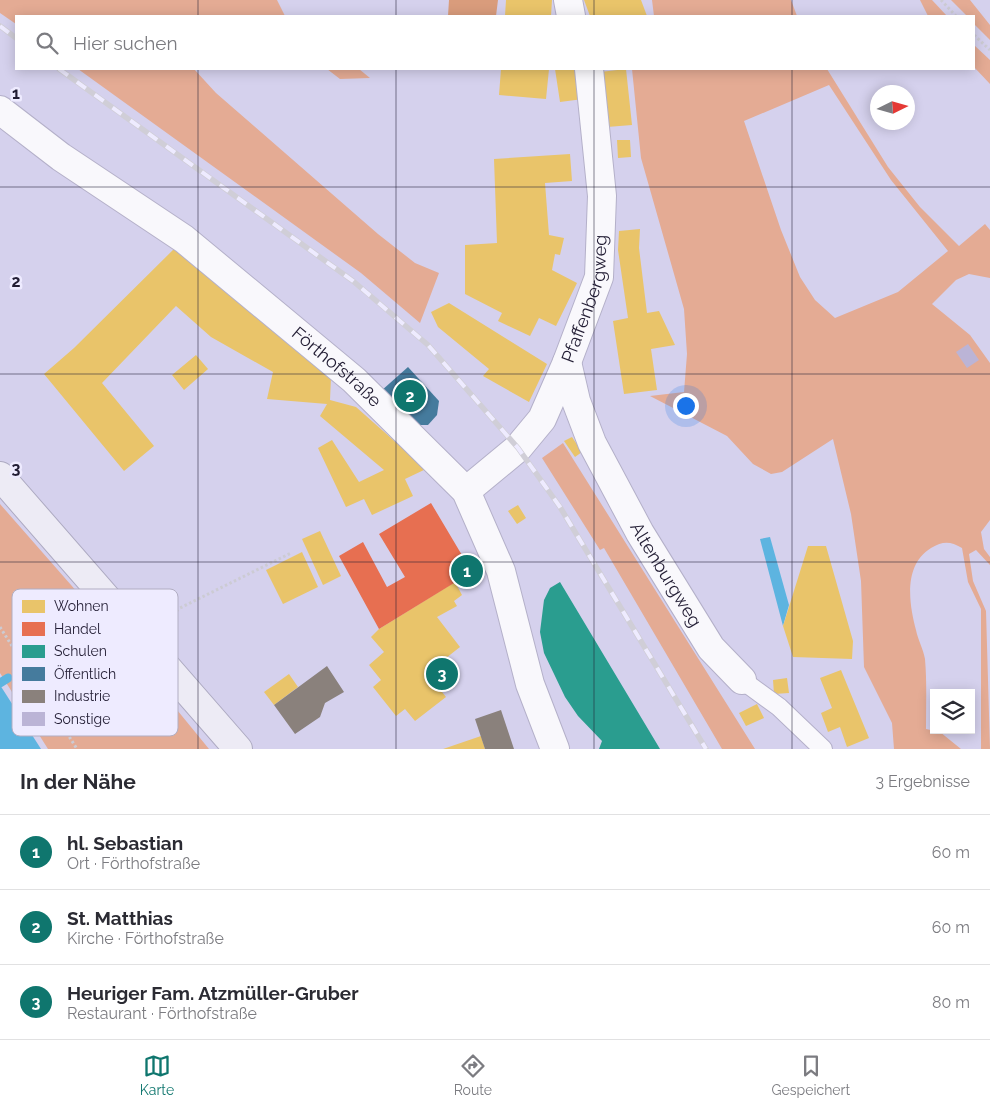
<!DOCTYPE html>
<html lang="de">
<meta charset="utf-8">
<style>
:root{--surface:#fff;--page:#f2f2f3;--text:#2b2b33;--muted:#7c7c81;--line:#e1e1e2;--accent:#0f766e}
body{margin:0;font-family:Raleway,sans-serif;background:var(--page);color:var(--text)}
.controls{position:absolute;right:15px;bottom:15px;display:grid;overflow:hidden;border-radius:0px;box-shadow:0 2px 12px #0003}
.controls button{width:45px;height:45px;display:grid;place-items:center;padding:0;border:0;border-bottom:1px solid var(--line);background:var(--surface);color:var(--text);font:25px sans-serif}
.compass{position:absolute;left:870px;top:85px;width:45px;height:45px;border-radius:50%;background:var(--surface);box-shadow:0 2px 12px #0003;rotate:85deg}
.you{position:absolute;left:685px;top:405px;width:18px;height:18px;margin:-12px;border:4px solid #fff;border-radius:50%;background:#1a73e8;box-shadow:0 0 0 8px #1a73e833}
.badge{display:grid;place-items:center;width:32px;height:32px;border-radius:50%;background:var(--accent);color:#fff;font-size:16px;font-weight:700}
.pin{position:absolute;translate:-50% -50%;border:2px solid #fff;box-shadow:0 1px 5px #0006}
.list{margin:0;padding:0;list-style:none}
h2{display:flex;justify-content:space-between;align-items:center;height:65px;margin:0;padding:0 20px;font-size:21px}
h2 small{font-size:16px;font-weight:400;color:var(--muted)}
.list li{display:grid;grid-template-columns:32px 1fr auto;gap:15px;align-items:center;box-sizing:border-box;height:75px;padding:0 20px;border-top:1px solid var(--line)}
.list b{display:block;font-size:19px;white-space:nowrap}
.list p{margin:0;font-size:16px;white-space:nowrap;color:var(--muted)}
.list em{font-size:16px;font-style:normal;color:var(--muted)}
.icon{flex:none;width:28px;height:28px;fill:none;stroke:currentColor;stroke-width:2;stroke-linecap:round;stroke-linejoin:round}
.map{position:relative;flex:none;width:990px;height:749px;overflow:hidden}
.search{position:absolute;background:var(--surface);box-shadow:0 2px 12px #0003;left:15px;right:15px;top:15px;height:55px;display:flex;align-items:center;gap:12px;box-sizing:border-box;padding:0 18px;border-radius:0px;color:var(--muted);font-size:19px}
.sheet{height:290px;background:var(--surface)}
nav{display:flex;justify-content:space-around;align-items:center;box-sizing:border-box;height:70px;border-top:1px solid var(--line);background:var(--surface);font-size:14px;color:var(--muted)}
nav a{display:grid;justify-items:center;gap:2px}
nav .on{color:var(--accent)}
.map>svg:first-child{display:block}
.green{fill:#e4ab94;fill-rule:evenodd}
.forest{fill:#d99c7c}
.water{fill:#5db4e0}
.homes{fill:#e9c46a}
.shops{fill:#e76f51}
.schools{fill:#2a9d8f}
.public{fill:#457b9d}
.industry{fill:#8a817c}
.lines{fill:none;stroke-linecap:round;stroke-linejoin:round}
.stream{stroke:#5db4e0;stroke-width:9}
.building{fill:#bbb4d6}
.service-casing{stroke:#b4b0c9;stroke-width:20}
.minor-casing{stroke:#b4b0c9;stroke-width:30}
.primary-casing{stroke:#adaac1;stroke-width:30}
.path{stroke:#cccbd3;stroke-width:3;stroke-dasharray:2.5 2.5;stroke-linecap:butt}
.service{stroke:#f9f8fc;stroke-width:18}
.minor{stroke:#f9f8fc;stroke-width:28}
.primary{stroke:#edebf5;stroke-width:28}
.rail-casing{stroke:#d0ced7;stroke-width:5.5}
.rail{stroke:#eeebff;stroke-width:4;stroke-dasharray:11;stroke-linecap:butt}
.grid{fill:none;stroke:#221d34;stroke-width:1;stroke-opacity:0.55}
.labels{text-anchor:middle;stroke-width:5;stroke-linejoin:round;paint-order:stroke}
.street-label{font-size:18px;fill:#221d34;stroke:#eeebff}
.key{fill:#eeebff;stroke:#b1adc2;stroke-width:1}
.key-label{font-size:14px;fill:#221d34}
.grid-label{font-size:16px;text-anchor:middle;font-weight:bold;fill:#221d34;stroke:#eeebff;stroke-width:5;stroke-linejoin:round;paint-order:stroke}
</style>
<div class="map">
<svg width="990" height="749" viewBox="0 0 990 749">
<rect width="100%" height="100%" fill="#d5d1ed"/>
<path class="green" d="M0,0H277L285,16H16V24L0,13Z
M652,0H791L797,16H654Z
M920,0H932L947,16H928Z
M951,0H970L990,25V40L974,24V16H967Z
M974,45L990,60V84L974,67Z
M78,69H194L216,93L378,234L415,263L439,273L420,323L361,273Z
M327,69H359L370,78L340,79Z
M632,69H827L888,167L920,207L959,246L985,224L990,230V278L969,274L956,280L932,304L970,335L990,363V520L981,532L984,549L990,557V565L976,550L969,554L973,581L986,611L990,749H981V609L968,582L962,548C950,541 943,541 931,548C903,565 909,604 916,630C918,640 923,648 925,659C927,682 926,706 926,729L940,732L961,749H894L892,723L864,667L861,581L851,514L833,439L782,472L771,474L753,464L727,436L650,396L684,392L687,354L684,309L641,158ZM829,85L891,180L948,251L898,292L835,318L815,300L800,277L781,230L744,121Z
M563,443L755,749H722L604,548L600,550L542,458Z
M0,504L128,650L209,749H48L0,673Z"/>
<path class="forest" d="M449,0H498L496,16H448Z"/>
<path class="water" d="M770,537L789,605L783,626L760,539Z
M0,685L41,749H0Z"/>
<path class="homes" d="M506,0H552L551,16H505Z
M584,0H641L647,16H590Z
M501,69H549L546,99L499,95Z
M555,69H578L583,99L560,102Z
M626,69L632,125L607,127L600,72Z
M617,140H630L631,157L618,158Z
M570,154L572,181L545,183L549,235L564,238L560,255L555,254L552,270L577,283L556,326L539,318L530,336L498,321L502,313L465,294V245L497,243L494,159Z
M640,229L639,248L647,313L659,311L675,345L651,349L657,390L624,394L613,321L628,318L618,250L619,231Z
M177,246L331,377L330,400L356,407L426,469L405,479L413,496L372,515L364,499L346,507L318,448L332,440L359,482L384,470L320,416L327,404L267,399L273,372L211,337L176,306L102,383L154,446L124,471L44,374L74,348Z
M449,303L547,364L529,402L483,376L489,369L438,327L431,312Z
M196,355L208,369L184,390L172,375Z
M572,437L582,452L575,457L564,441Z
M518,505L526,518L517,524L508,511Z
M320,531L341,576L323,585L302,539Z
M808,546H826L853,641L852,659L793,657L783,626Z
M302,552L318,587L283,604L266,570Z
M455,582L462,595L454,601L457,606L437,617L460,647L427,673L446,697L415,721L405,709L396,716L373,687L381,680L369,665L384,652L371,637L379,629Z
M841,670L869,738L847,747L840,727L828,732L821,713L832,708L820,678Z
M289,674L298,687L274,705L264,692Z
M787,678L789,693L774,694L773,680Z
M757,704L764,718L746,726L739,713Z
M481,736L485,749H443Z"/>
<path class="shops" d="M431,503L472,572L379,629L339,556L363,542L387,587L405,577L379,534Z"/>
<path class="schools" d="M560,582L660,749H599L602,741L578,716L565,697L544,653L540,632L544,600L550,588Z"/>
<path class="public" d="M408,367L439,401L437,415L428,425H412L381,391Z"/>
<path class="industry" d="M327,666L344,692L325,703L320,717L295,734L274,705Z
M501,710L514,749H485L475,719Z"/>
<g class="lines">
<path class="stream" d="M0,683L8,678"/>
</g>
<path class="building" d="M968,344L979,360L967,368L956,352Z"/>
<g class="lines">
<defs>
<path id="service" d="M742,680L779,707L823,749"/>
<g id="minor">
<path d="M568,0L571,16"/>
<path id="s1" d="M0,110L61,157L184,239L354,380L466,491L501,571L530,684L555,749"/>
<path id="s2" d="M567,362L576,401L592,443L640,533L711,648L742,680"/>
<path id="s3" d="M466,491L518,448L542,419L567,362L599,277L602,196L589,69"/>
</g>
<path id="primary" d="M0,476L238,749"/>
</defs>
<use href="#service" class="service-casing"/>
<use href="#minor" class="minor-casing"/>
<use href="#primary" class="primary-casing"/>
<path class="path" d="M941,0L956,16
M974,35L990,50
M165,621L180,608L291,553
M0,627L77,749"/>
<use href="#service" class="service"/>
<use href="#minor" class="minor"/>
<use href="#primary" class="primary"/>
<defs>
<path id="rail" d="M0,26L16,38
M59,69L353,281L428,345L518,448L560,507L706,749"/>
</defs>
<use href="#rail" class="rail-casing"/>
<use href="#rail" class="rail"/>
</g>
<path class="grid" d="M198,0V16M396,0V16M594,0V16M792,0V16M198,69V749M396,69V749M594,69V749M792,69V749M0,187H990M0,374H990M0,562H990"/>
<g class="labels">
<g class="street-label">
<text dy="6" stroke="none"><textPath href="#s3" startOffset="234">Pfaffenbergweg</textPath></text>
<text dy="6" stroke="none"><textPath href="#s1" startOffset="424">Förthofstraße</textPath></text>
<text dy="6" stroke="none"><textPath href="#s2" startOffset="236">Altenburgweg</textPath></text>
</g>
</g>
<rect x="12" y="589" width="166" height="147" rx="8" class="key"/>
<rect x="22" y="600" width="23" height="13" fill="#e9c46a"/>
<rect x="22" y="622" width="23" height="14" fill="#e76f51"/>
<rect x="22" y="645" width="23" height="13" fill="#2a9d8f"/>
<rect x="22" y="667" width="23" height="14" fill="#457b9d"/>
<rect x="22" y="690" width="23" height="13" fill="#8a817c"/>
<rect x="22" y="712" width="23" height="14" fill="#bbb4d6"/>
<g class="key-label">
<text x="54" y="611">Wohnen</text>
<text x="54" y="634">Handel</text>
<text x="54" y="656">Schulen</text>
<text x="54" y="679">Öffentlich</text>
<text x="54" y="701">Industrie</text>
<text x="54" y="724">Sonstige</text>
</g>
<g class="grid-label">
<text x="16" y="99">1</text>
<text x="16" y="287">2</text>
<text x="16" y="474">3</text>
</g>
</svg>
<div class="controls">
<button><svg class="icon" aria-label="layers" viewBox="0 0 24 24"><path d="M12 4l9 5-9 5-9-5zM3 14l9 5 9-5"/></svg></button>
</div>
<svg class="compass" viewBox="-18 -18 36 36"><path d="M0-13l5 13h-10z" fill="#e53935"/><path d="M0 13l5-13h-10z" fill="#7c7c81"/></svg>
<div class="you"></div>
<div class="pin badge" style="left:467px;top:571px">1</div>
<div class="pin badge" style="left:410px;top:396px">2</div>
<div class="pin badge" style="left:442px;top:674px">3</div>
<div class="search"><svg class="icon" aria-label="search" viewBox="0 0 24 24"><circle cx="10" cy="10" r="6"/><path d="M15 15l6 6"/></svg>Hier suchen</div>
</div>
<section class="sheet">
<h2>In der Nähe<small>3 Ergebnisse</small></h2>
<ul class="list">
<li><span class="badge">1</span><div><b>hl. Sebastian</b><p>Ort · Förthofstraße</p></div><em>60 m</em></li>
<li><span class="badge">2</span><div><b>St. Matthias</b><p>Kirche · Förthofstraße</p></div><em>60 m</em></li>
<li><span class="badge">3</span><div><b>Heuriger Fam. Atzmüller-Gruber</b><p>Restaurant · Förthofstraße</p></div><em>80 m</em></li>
</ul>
</section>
<nav>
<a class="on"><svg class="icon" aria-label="map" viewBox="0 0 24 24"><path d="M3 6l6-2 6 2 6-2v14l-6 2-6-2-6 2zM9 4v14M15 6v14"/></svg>Karte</a>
<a><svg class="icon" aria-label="directions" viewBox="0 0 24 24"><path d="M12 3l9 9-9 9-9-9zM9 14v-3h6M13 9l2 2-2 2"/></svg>Route</a>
<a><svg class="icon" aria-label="saved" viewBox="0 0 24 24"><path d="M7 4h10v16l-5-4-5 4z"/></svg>Gespeichert</a>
</nav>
